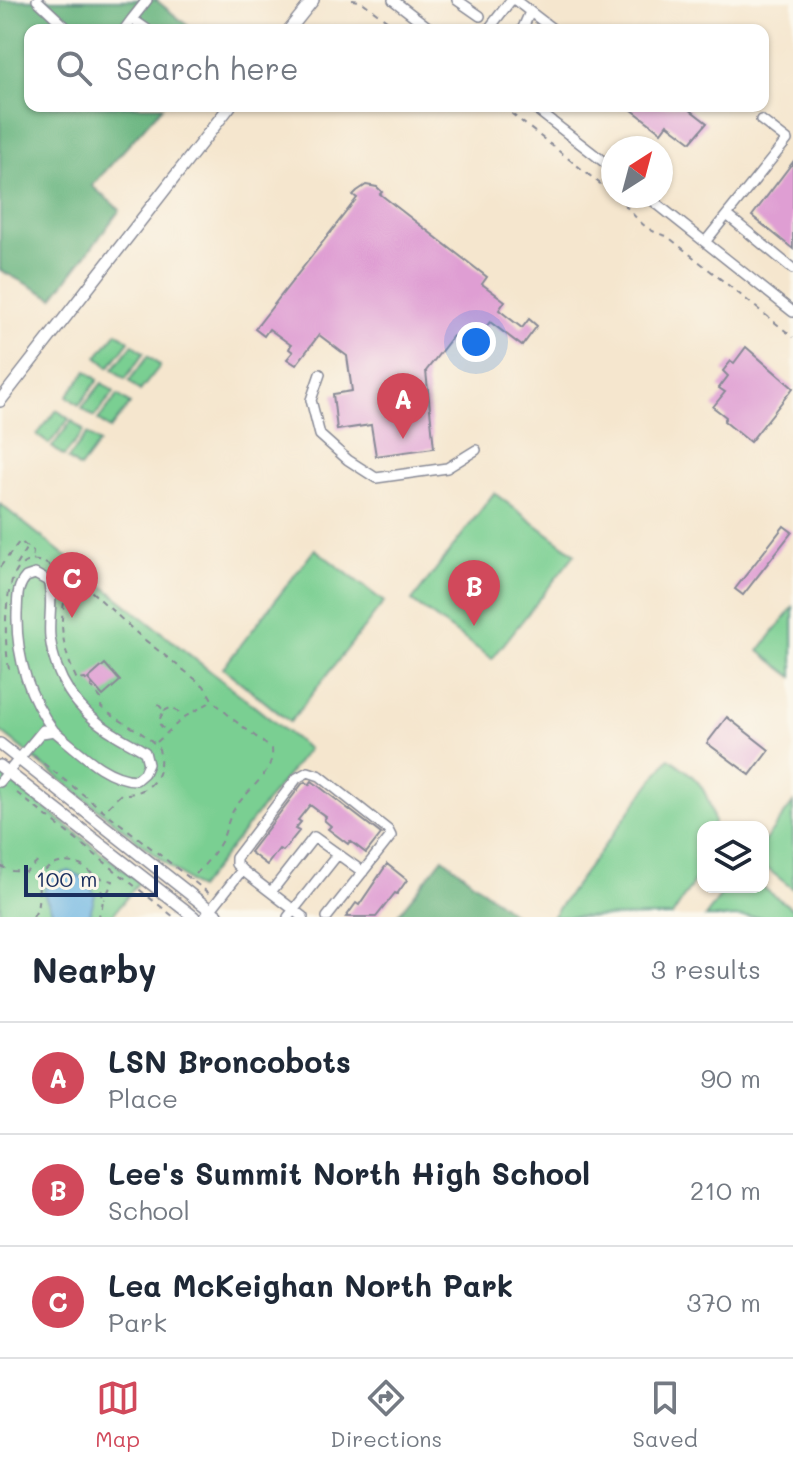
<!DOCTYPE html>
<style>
:root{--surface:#fff;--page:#f2f2f3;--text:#1f2937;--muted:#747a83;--line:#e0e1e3;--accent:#d1495b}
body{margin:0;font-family:Mali,sans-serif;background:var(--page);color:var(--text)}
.controls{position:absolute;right:24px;bottom:24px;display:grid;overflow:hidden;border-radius:16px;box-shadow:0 2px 6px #0004}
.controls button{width:72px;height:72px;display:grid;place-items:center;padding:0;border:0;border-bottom:2px solid var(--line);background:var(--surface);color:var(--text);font:40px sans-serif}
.compass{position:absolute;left:601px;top:136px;width:72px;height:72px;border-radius:50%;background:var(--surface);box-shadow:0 2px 6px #0004;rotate:36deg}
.scale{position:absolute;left:24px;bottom:20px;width:134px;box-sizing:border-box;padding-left:8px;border:4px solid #1b2f5e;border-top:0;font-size:22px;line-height:28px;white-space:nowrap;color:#1b2f5e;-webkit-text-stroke:6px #fbf7ec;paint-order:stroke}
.you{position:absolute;left:476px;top:342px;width:28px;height:28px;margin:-20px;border:6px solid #fff;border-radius:50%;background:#1a73e8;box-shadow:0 0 0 12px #1a73e833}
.badge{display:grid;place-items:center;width:52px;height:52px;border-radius:50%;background:var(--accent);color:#fff;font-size:26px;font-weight:700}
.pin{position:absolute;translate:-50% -66px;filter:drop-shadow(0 2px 4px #0008)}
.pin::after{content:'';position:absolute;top:42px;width:28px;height:24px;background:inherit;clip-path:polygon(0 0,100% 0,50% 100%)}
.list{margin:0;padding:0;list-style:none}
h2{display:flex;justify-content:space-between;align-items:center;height:104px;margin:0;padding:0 32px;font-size:34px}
h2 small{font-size:26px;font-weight:400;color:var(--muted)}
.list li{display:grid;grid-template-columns:52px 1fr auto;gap:24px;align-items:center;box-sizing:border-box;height:112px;padding:0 32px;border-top:2px solid var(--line)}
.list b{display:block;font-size:30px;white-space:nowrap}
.list p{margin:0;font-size:26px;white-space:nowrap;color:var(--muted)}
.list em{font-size:26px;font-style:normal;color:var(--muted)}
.icon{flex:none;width:44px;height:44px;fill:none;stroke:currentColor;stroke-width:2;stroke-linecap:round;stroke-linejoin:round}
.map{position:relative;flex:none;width:793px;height:917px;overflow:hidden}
.search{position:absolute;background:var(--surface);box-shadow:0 2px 6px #0004;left:24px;right:24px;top:24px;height:88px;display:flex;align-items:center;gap:20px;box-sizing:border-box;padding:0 28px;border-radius:16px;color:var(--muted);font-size:30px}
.sheet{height:440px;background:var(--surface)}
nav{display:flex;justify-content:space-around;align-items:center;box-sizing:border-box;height:112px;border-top:2px solid var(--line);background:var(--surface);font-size:22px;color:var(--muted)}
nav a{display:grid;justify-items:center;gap:4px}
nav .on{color:var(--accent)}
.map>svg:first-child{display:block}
.green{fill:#7acf92;stroke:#4a7f78;stroke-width:2}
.forest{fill:#63b27c;stroke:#3f706d;stroke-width:2}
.water{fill:#69b4e2;stroke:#4272a0;stroke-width:2}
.building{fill:#df9ed3}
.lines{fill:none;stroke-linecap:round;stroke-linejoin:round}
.minor-casing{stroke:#888a96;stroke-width:12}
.major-casing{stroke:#888a96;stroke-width:14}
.path{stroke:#888a96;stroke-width:2;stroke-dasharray:6 6;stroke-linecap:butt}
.minor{stroke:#fff;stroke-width:9}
.major{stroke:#fff;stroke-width:11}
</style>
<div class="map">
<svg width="793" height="917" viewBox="0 0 793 917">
<rect width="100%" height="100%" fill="#fbf7ec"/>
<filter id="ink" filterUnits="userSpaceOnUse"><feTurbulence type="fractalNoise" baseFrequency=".0125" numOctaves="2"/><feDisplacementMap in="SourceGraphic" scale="16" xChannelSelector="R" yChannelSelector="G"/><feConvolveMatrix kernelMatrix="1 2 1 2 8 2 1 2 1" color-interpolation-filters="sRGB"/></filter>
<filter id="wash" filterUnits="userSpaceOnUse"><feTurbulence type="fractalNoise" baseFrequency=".006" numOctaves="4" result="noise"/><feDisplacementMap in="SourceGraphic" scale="32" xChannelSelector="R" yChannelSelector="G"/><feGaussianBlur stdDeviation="1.8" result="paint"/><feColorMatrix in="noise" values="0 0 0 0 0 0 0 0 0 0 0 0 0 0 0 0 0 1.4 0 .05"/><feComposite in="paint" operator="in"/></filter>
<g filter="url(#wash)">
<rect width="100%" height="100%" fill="#f5e6ce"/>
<path class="green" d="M117,332L129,341L109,367L97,357Z
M133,344L144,353L125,379L113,369Z
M148,356L160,366L140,391L129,381Z
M87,371L98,380L79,405L67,396Z
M102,383L114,392L94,417L82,408Z
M118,395L130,404L110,429L98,420Z
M57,410L69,419L49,444L37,435Z
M72,421L84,431L64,456L52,447Z
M87,434L99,443L80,468L68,459Z
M494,493L575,554L492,659L412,601Z
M0,504L308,749L198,889L0,731Z
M315,549L384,602L290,722L223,668Z
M793,607V677L759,651Z
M669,758C697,777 708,788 714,822L713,827H703V868L672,916L552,917Z
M0,773L139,882L111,917H0Z
M793,803V889L764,866L763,843Z
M727,887H762L793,909V917H705Z"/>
<path class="forest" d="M0,0H156L193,30H30V106H163L92,186L120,210L53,298L0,270Z
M443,858L517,917H396Z"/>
<path class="water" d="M69,871L86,879L95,895L89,917H54C49,897 37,897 51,876Z"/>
<g id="blocks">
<path class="building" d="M627,106H685L707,123L691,142L667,124L661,132Z
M793,162V249L752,216Z
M366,185L377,187L382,192L380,194L487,277L482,284L505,301L499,310L522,328L529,319L537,326L522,346L490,322L470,348L453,336L426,371L434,448L376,456L371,425L337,430L333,394L352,391L347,356L319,335L296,365L287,359L293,352L289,349L291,345L269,329L264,336L255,329L357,198L353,195L357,191Z
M746,347L793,388L750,442L724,421L726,417L713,407L725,392L719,388L728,376L723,371L731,361L734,363Z
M784,526L792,532L743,595L735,589Z
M105,664L120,681L103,696L88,679Z
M727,717L769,750L750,775L707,743Z
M312,781L381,834L366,853L350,841L348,844L328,829L331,826L324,820L326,817L310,805L298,820L301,822L295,829L299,831L283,851L279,849L267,865L250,852L302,784L305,782L309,785Z
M387,864L407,880L397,894L395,893L376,917H346L356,903L359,905Z"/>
</g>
</g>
<g filter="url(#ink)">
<use href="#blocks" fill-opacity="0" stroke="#888a96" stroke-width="2"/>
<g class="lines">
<defs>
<path id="minor" d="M37,0L69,30
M147,0L132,19L148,30
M393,0L432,30
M457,0L480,16
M515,0L554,30
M124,30L132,19
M488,30L511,0
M522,30L530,12
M532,106L613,169
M647,196L793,312
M727,215L793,269
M705,242L787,140L761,120
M320,374L311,400L320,435L348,460L376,478L447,468L476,450
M42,733L54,731C78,750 105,779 136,780L144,773L148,764L145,752C135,745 123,740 113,733C77,711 55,680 50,637C48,619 54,599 48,581L35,574L26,577C16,588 18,599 17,613C16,657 28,696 54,731
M0,782L43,730
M271,892L314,837L363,872
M205,917L242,870
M288,917L338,854
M303,917L242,870L236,864V858L297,778L308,772L320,776L388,830L391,836L327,917"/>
<path id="major" d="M289,30L313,0
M0,401L230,106
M0,744L219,917
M0,766L194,917"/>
</defs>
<use href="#minor" class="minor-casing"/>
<use href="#major" class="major-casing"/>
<path class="path" d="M352,0L361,1L400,30
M502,106L613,194
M615,196C635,212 639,230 667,236L793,337
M16,565L27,547
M0,567L20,541L33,552L32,560
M60,574L91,591L141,637L204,686L213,701L234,720L272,749C275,773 244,792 233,811C228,820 226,831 222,840C214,855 203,867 191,879
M66,590L77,583
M9,669C4,642 0,554 38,561C48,563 57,569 62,579C68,592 62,607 62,621C62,642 68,661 77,680L85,679L102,700L101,707C118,722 147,732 159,749C165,777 149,795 121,794L104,811
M158,704L164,711L158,722L166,732
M164,711L172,707L184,716
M157,742L183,718L212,701
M34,756L211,895
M17,793L174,917
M0,866L12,871L26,872L40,860
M97,877L113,881L104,900
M33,917C44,903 32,882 47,869C78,846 116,886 98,917"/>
<use href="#minor" class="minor"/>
<use href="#major" class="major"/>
</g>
</g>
</svg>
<div class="controls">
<button><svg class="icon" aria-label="layers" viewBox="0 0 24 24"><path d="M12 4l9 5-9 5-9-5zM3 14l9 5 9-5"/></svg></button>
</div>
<svg class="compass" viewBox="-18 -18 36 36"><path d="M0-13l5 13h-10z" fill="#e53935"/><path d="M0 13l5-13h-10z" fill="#747a83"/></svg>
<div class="scale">100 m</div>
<div class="you"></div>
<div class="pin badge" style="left:403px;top:439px">A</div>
<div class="pin badge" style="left:474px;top:626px">B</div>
<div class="pin badge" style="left:72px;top:618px">C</div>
<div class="search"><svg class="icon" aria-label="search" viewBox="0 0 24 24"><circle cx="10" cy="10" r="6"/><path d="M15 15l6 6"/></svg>Search here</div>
</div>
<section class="sheet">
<h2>Nearby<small>3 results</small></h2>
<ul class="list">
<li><span class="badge">A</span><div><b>LSN Broncobots</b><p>Place</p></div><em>90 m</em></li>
<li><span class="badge">B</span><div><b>Lee's Summit North High School</b><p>School</p></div><em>210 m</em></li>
<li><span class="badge">C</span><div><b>Lea McKeighan North Park</b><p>Park</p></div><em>370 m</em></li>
</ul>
</section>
<nav>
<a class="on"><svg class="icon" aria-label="map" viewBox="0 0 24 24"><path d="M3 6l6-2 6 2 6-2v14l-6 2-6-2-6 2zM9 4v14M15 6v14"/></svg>Map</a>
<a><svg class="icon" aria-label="directions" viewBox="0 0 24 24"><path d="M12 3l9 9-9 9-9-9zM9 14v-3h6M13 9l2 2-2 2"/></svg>Directions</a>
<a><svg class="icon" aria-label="saved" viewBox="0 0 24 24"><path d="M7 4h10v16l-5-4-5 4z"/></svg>Saved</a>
</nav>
